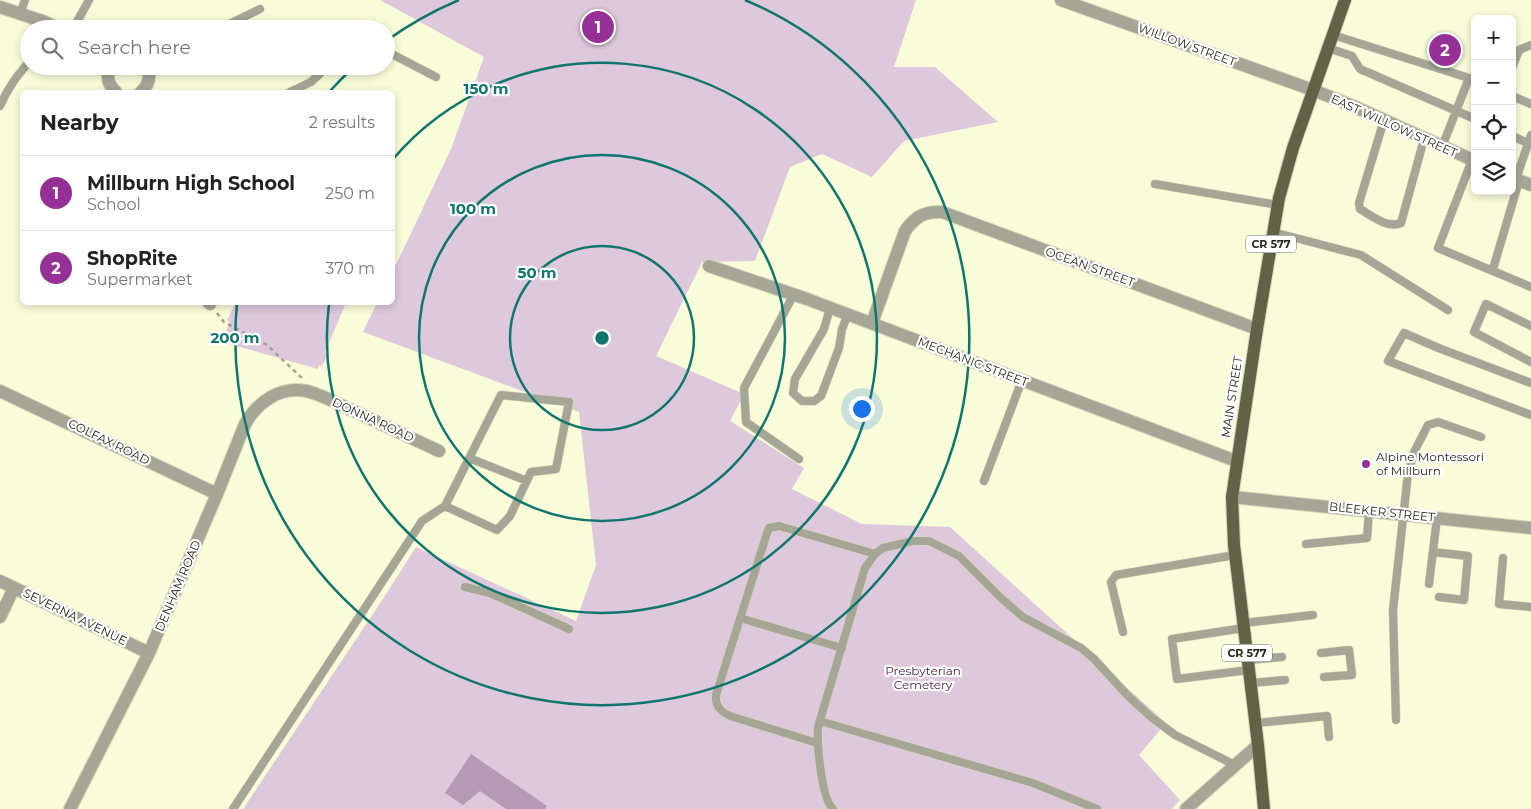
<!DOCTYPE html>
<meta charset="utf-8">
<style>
:root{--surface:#fff;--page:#f2f2f2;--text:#222;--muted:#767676;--line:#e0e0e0;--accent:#953096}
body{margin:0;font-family:Montserrat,sans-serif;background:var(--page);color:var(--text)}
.controls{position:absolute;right:15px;top:15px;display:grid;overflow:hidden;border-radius:8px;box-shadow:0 2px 8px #0003}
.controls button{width:45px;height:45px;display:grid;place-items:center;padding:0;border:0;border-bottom:1px solid var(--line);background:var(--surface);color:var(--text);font:25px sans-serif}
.you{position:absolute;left:861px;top:408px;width:18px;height:18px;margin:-12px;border:4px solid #fff;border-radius:50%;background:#1a73e8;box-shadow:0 0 0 8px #1a73e833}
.badge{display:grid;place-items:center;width:32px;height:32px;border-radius:50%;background:var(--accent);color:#fff;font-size:16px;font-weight:700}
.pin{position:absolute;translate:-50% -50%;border:2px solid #fff;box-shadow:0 1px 5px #0006}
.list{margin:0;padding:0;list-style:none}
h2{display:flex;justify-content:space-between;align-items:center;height:65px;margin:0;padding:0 20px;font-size:21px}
h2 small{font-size:16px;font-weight:400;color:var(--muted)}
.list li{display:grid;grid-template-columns:32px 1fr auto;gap:15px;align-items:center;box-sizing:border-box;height:75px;padding:0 20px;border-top:1px solid var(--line)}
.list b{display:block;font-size:19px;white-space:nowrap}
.list p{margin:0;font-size:16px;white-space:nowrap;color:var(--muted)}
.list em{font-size:16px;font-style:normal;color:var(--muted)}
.icon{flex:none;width:28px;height:28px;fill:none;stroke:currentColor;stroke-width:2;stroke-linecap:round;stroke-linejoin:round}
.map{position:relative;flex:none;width:1531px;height:809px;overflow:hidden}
.search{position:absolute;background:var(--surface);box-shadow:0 2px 8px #0003;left:20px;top:20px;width:375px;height:55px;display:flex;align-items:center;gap:12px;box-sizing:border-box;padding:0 18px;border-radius:28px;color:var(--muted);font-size:19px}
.panel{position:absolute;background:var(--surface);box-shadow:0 2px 8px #0003;left:20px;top:90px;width:375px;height:215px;border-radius:8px}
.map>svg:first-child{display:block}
.green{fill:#ddc8dc}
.water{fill:#b699b5}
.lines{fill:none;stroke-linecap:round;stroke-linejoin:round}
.service-casing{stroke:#d3d6b6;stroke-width:9}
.minor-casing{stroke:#d3d6b6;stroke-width:14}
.primary-casing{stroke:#d3d6b6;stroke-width:14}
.path{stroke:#a1a388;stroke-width:2.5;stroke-dasharray:4 4;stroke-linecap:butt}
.service{stroke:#a5a696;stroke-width:8}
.minor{stroke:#a5a696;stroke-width:12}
.primary{stroke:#616346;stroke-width:12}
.ring{fill:none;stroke:#0f766e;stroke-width:2.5}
.poi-dot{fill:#953096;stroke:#fff;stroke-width:2}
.labels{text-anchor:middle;stroke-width:4.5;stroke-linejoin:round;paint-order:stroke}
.shield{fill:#fff;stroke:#68685f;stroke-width:1}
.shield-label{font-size:11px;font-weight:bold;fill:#27281a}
.street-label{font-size:12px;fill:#27281a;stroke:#fff}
.poi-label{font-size:12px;fill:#27281a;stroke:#fff;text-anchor:start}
.park-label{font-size:12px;fill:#4c264c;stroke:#fff}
.centre{fill:#0f766e;stroke:#fff;stroke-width:2.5}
.ring-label{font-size:15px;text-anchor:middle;font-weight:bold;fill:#0f766e;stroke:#fff;stroke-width:4.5;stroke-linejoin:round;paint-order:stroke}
</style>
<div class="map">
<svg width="1531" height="809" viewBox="0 0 1531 809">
<rect width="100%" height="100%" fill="#f9fcd8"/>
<path class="green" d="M380,0H916L894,67H935L998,122L904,141L872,177L822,154L790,167L755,261L702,262L656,356L744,394L730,421L804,468L792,489L862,524L950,527L1166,723L1139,755L1180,800L1172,809H243L381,602L416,547L576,621L596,565L579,412L363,332L377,303L392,302L393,271L451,149L484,57Z
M236,302H346V303L325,352L328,354L322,366L319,365L318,369L222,342L230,322L227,320Z"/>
<path class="water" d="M471,754L547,806L545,809H506L480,791L463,805L445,793Z"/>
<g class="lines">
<defs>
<path id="service" d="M20,14L25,0
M73,29L89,0
M219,29L260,9
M1333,35L1469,78
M1328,48L1352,56L1360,69L1475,119
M386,51L436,77
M1512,68L1519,50L1531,45
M290,92L311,82L328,66
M1512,96L1531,104
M0,106C8,88 16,77 29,62
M1384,120L1359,203L1360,209C1372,216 1388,229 1401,223L1424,139
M1512,136L1528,143
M1442,147L1469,78L1475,80
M1472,160L1438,248L1531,287
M1516,179L1531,135
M1155,184L1278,205
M1273,232L1361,255L1448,310
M1493,269L1519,181
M794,294L744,388L746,422L799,459
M830,308L824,329L795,379L793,393L802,401H814L821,396L839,348L842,329L848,314
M1531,326L1486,304L1474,332L1531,362
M1531,383L1441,349L1404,333L1388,361L1531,415
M469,458L527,481
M984,481L1022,380
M1306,544L1367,538L1369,511
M1433,552L1468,556L1464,600L1439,597
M1503,558L1499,604L1531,607
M1429,584L1437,518
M465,587L490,593L569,629
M740,618L842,648
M1244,623L1313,615
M1244,628L1172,639L1177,679L1249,670
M1123,632L1111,582L1116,575L1235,555
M1321,653L1349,650L1352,675L1324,677
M1248,660L1282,657
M1251,683L1285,680
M1396,720L1393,610L1408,473L1414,452L1428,425L1438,422L1481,437
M820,721L1033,783L1097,809
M1256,723L1327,716L1329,737
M817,743L730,716C720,711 715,706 716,695L767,533L769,528L779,526L875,554
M233,809L422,521L445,506L501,395L569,402L556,469L531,472L510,516L497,530L445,506
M833,809C821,798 817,743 818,727L865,568L875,554L883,548L913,541H929L959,556L1001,598L1023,617L1081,648L1094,659L1128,696L1151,717L1175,735L1235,765"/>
<path id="minor" d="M1061,0L1313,90L1353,106L1475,161
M0,7L45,22L59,29
M110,66C106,76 108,85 116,92
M141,92C149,85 151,76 147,66
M1512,178L1531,185
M709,266L807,299L1236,461
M208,302L210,304
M872,323L905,231C915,217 924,211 942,212L1257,329
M0,391L217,494
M1232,497L1531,528
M0,581L149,653
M0,617L14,588
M70,809L149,653L217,494L245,424C257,403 279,386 306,391C312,392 318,395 324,397L439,451
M1186,809L1258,745"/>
<path id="primary" d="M1264,809L1258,745L1234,545L1232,497L1257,329L1279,198L1293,148L1345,0"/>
</defs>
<use href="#service" class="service-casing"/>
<use href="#minor" class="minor-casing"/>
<use href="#primary" class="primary-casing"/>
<path class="path" d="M217,313L224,322L267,345L303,379"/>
<use href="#service" class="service"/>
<use href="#minor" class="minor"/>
<use href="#primary" class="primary"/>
</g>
<g class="ring">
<circle cx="602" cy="338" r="92"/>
<circle cx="602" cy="338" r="183"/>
<path d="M393 159A275 275 0 1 1 329 304"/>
<path d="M329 92A367 367 0 0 1 354 67M386 41A367 367 0 0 1 459 0M745 0A367 367 0 1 1 237 303"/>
</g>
<circle class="poi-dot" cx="1366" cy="464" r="5"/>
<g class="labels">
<g class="shield">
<rect x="1246" y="235.5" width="50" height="17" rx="4"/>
<rect x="1222" y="644.5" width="50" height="17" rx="4"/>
</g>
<g class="shield-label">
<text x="1271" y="248">CR 577</text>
<text x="1247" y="657">CR 577</text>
</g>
<g class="street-label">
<text transform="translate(1187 45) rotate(20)" y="4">WILLOW STREET</text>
<text transform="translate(1394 126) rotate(24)" y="4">EAST WILLOW STREET</text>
<text transform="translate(1090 267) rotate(20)" y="4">OCEAN STREET</text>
<text transform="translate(973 362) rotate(21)" y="4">MECHANIC STREET</text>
<text transform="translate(1232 397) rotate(-81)" y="4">MAIN STREET</text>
<text transform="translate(373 420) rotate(25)" y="4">DONNA ROAD</text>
<text transform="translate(109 442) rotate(26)" y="4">COLFAX ROAD</text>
<text transform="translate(1382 512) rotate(6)" y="4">BLEEKER STREET</text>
<text transform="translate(178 586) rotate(-67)" y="4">DENHAM ROAD</text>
<text transform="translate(75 617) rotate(26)" y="4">SEVERNA AVENUE</text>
</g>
<g class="poi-label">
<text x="1376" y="461">Alpine Montessori<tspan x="1376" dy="14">of Millburn</tspan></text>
</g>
<g class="park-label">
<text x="923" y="675">Presbyterian<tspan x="923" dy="14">Cemetery</tspan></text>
</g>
</g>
<circle cx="602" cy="338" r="8" class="centre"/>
<g class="ring-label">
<text x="486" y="94">150 m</text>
<text x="473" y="214">100 m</text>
<text x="537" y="278">50 m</text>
<text x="235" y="343">200 m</text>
</g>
</svg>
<div class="controls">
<button>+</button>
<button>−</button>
<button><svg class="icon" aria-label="locate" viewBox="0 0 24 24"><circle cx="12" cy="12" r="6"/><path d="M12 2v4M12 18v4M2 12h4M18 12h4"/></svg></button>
<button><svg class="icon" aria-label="layers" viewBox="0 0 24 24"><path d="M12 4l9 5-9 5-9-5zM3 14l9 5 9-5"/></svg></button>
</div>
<div class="you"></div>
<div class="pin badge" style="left:598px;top:27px">1</div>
<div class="pin badge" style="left:1445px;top:50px">2</div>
<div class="search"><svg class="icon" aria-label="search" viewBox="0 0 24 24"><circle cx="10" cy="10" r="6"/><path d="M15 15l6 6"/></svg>Search here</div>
<section class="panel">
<h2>Nearby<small>2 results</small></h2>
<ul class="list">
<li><span class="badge">1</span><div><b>Millburn High School</b><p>School</p></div><em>250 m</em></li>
<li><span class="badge">2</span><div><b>ShopRite</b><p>Supermarket</p></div><em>370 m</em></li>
</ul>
</section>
</div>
